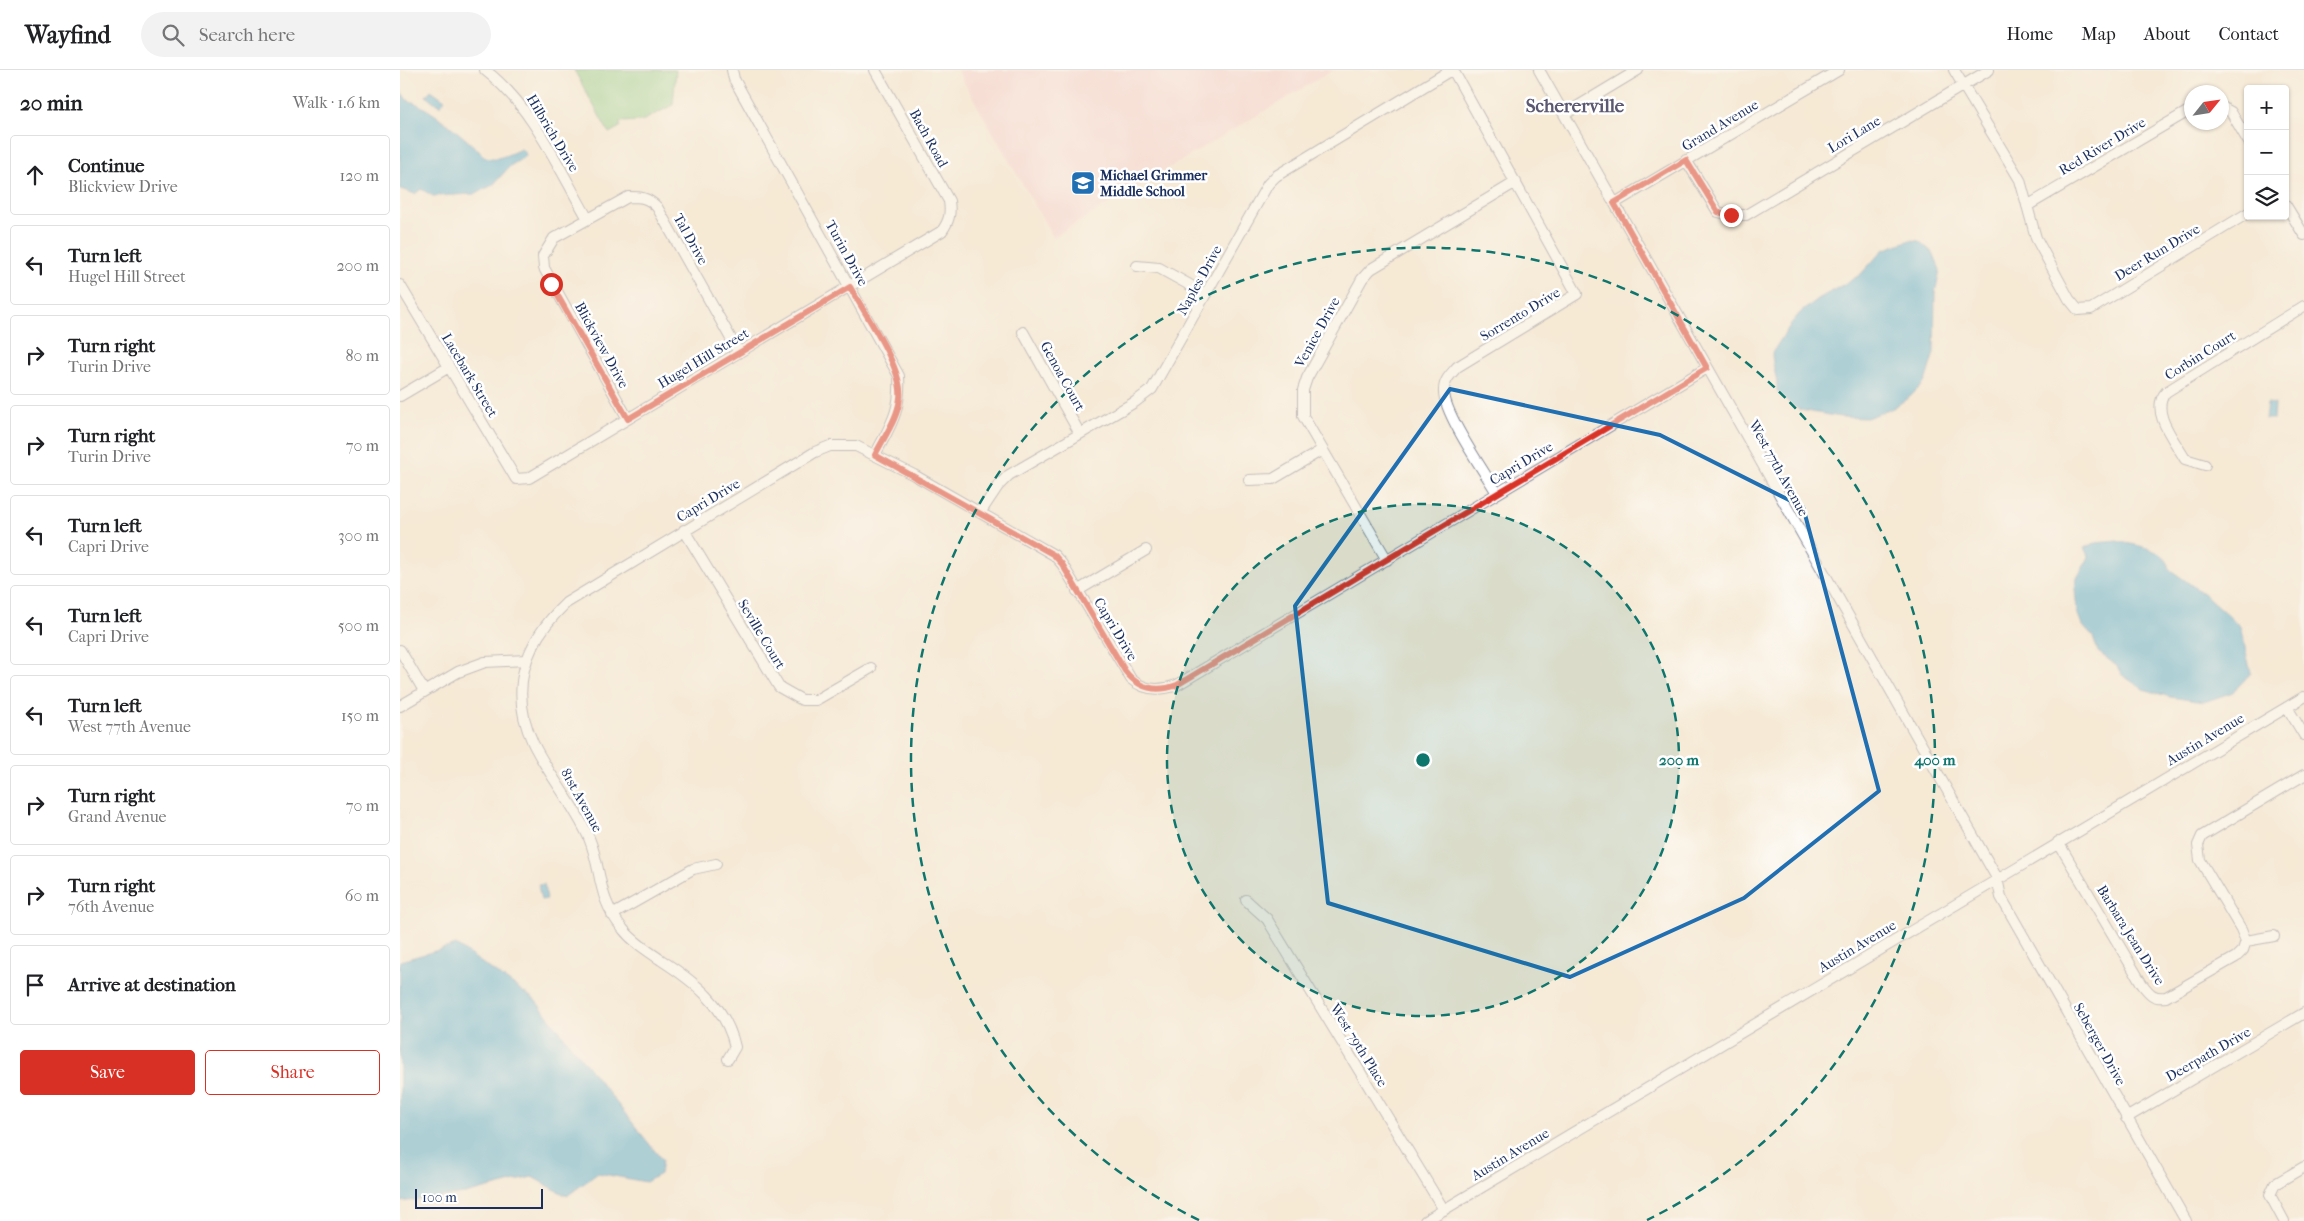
<!DOCTYPE html>
<meta charset="utf-8">
<style>
:root{--surface:#fff;--page:#f2f2f2;--text:#202124;--muted:#757577;--line:#e0e0e0;--accent:#d93025}
body{margin:0;font-family:"IM FELL French Canon",serif;background:var(--page);color:var(--text)}
.controls{position:absolute;right:15px;top:15px;display:grid;overflow:hidden;border-radius:5px;box-shadow:0 1px 4px #0004}
.controls button{width:45px;height:45px;display:grid;place-items:center;padding:0;border:0;border-bottom:1px solid var(--line);background:var(--surface);color:var(--text);font:25px sans-serif}
.compass{position:absolute;left:1784px;top:15px;width:45px;height:45px;border-radius:50%;background:var(--surface);box-shadow:0 1px 4px #0004;rotate:60deg}
.scale{position:absolute;left:15px;bottom:12px;width:128px;box-sizing:border-box;padding-left:5px;border:2px solid #1b2f5e;border-top:0;font-size:14px;line-height:18px;white-space:nowrap;color:#1b2f5e;-webkit-text-stroke:4px #fff;paint-order:stroke}
.stop{position:absolute;width:15px;height:15px;margin:-11px;border:4px solid #d93025;border-radius:50%;background:#fff}
.stop.end{background:#d93025;border-color:#fff;box-shadow:0 1px 5px #0008}
.list{margin:0;padding:0;list-style:none}
h2{display:flex;justify-content:space-between;align-items:center;height:65px;margin:0;padding:0 20px;font-size:21px}
h2 small{font-size:16px;font-weight:400;color:var(--muted)}
.list li{display:grid;grid-template-columns:32px 1fr auto;gap:15px;align-items:center;box-sizing:border-box;height:80px;margin:0 10px 10px;padding:0 10px;border:1px solid var(--line);border-radius:5px}
.list b{display:block;font-size:19px;white-space:nowrap}
.list p{margin:0;font-size:16px;white-space:nowrap;color:var(--muted)}
.list em{font-size:16px;font-style:normal;color:var(--muted)}
.actions{display:flex;gap:10px;padding:15px 20px}
.actions a{flex:1;padding:11px 0;border:1px solid var(--accent);border-radius:5px;text-align:center;font-size:18px;color:var(--accent)}
.actions .main{background:var(--accent);color:#fff}
.icon{flex:none;width:28px;height:28px;fill:none;stroke:currentColor;stroke-width:2;stroke-linecap:round;stroke-linejoin:round}
.map{position:relative;flex:none;width:1904px;height:1151px;overflow:hidden}
header{display:flex;align-items:center;gap:30px;box-sizing:border-box;height:70px;padding:0 25px;background:var(--surface);border-bottom:1px solid var(--line)}
header strong{font-size:24px}
nav{display:flex;gap:28px;margin-inline-start:auto;font-size:18px}
.search{width:350px;height:45px;background:var(--page);display:flex;align-items:center;gap:12px;box-sizing:border-box;padding:0 18px;border-radius:28px;color:var(--muted);font-size:19px}
main{display:flex}
aside{flex:1;background:var(--surface)}
.map>svg:first-child{display:block}
.built{fill:#f7cfd2}
.green{fill:#8ace87;stroke:#527e72}
.water{fill:#58b1d5;stroke:#3a709a}
.lines{fill:none;stroke-linecap:round;stroke-linejoin:round}
.minor-casing{stroke:#888c9a;stroke-width:12}
.minor{stroke:#fff;stroke-width:10}
.route{stroke:#d93025;stroke-width:6}
.marked{fill:none;stroke:#1f6fb2;stroke-width:4;stroke-linejoin:round}
.ring{fill:none;stroke:#0f766e;stroke-width:2.5;stroke-dasharray:9 6}
.labels{text-anchor:middle;stroke-width:5;stroke-linejoin:round;paint-order:stroke}
.street-label{font-size:14px;fill:#1b2f5e;stroke:#fff}
.poi-label{font-size:14px;font-weight:bold;fill:#1b2f5e;stroke:#fff;text-anchor:start}
.district-label{font-size:19px;font-weight:bold;fill:#5c5871;stroke:#fff}
.centre{fill:#0f766e;stroke:#fff;stroke-width:2.5}
.ring-label{font-size:15px;text-anchor:middle;font-weight:bold;fill:#0f766e;stroke:#fff;stroke-width:5;stroke-linejoin:round;paint-order:stroke}
</style>
<header>
<strong>Wayfind</strong>
<div class="search"><svg class="icon" aria-label="search" viewBox="0 0 24 24"><circle cx="10" cy="10" r="6"/><path d="M15 15l6 6"/></svg>Search here</div>
<nav><a>Home</a><a>Map</a><a>About</a><a>Contact</a></nav>
</header>
<main>
<aside>
<h2>20 min<small>Walk · 1.6 km</small></h2>
<ul class="list">
<li><svg class="icon" aria-label="ahead" viewBox="0 0 24 24"><path d="M12 20V5M6 11l6-6 6 6"/></svg><div><b>Continue</b><p>Blickview Drive</p></div><em>120 m</em></li>
<li><svg class="icon" aria-label="left" viewBox="0 0 24 24"><path d="M17 20v-9H6M10 6l-5 5 5 5"/></svg><div><b>Turn left</b><p>Hugel Hill Street</p></div><em>200 m</em></li>
<li><svg class="icon" aria-label="right" viewBox="0 0 24 24"><path d="M7 20v-9h11M14 6l5 5-5 5"/></svg><div><b>Turn right</b><p>Turin Drive</p></div><em>80 m</em></li>
<li><svg class="icon" aria-label="right" viewBox="0 0 24 24"><path d="M7 20v-9h11M14 6l5 5-5 5"/></svg><div><b>Turn right</b><p>Turin Drive</p></div><em>70 m</em></li>
<li><svg class="icon" aria-label="left" viewBox="0 0 24 24"><path d="M17 20v-9H6M10 6l-5 5 5 5"/></svg><div><b>Turn left</b><p>Capri Drive</p></div><em>300 m</em></li>
<li><svg class="icon" aria-label="left" viewBox="0 0 24 24"><path d="M17 20v-9H6M10 6l-5 5 5 5"/></svg><div><b>Turn left</b><p>Capri Drive</p></div><em>500 m</em></li>
<li><svg class="icon" aria-label="left" viewBox="0 0 24 24"><path d="M17 20v-9H6M10 6l-5 5 5 5"/></svg><div><b>Turn left</b><p>West 77th Avenue</p></div><em>150 m</em></li>
<li><svg class="icon" aria-label="right" viewBox="0 0 24 24"><path d="M7 20v-9h11M14 6l5 5-5 5"/></svg><div><b>Turn right</b><p>Grand Avenue</p></div><em>70 m</em></li>
<li><svg class="icon" aria-label="right" viewBox="0 0 24 24"><path d="M7 20v-9h11M14 6l5 5-5 5"/></svg><div><b>Turn right</b><p>76th Avenue</p></div><em>60 m</em></li>
<li><svg class="icon" aria-label="arrive" viewBox="0 0 24 24"><path d="M6 21V4h12l-3 4 3 4H6"/></svg><div><b>Arrive at destination</b></div></li>
</ul>
<div class="actions"><a class="main">Save</a><a>Share</a></div>
</aside>
<div class="map">
<svg width="1904" height="1151" viewBox="0 0 1904 1151">
<rect width="100%" height="100%" fill="#fff"/>
<filter id="ink" filterUnits="userSpaceOnUse"><feTurbulence type="fractalNoise" baseFrequency=".02" numOctaves="2"/><feDisplacementMap in="SourceGraphic" scale="10" xChannelSelector="R" yChannelSelector="G"/><feConvolveMatrix kernelMatrix="1 2 1 2 8 2 1 2 1" color-interpolation-filters="sRGB"/></filter>
<filter id="wash" filterUnits="userSpaceOnUse"><feTurbulence type="fractalNoise" baseFrequency=".0096" numOctaves="4" result="noise"/><feDisplacementMap in="SourceGraphic" scale="20" xChannelSelector="R" yChannelSelector="G"/><feGaussianBlur stdDeviation="1.12" result="paint"/><feColorMatrix in="noise" values="0 0 0 0 0 0 0 0 0 0 0 0 0 0 0 0 0 1.4 0 .05"/><feComposite in="paint" operator="in"/></filter>
<g filter="url(#wash)">
<rect width="100%" height="100%" fill="#f6ead6"/>
<path class="built" d="M557,0H933L653,167Z"/>
<path class="green" d="M174,0H276L273,35L242,51L220,52V57L209,63Z"/>
<path class="water" d="M0,20L7,30C29,36 67,69 84,86C96,92 109,84 121,79L125,82L126,86L110,96L93,115L74,124L33,126L21,119L15,124L0,119Z
M31,20L45,30L40,36L26,26Z
M1510,170L1519,171L1533,183L1540,200L1535,223L1534,283L1525,312L1511,326L1493,338L1467,348L1441,347L1400,340L1390,334L1377,321C1378,308 1372,296 1372,283L1393,251L1401,242L1418,229L1460,205L1483,180Z
M1867,333L1875,334L1874,349H1865Z
M1717,471C1733,475 1759,477 1768,493V497L1772,501L1804,524L1840,556L1851,603L1833,622L1804,632L1770,627L1743,619L1722,605L1716,595L1698,582L1693,567L1682,555L1677,542L1675,519L1677,508L1689,487L1684,478L1695,473Z
M144,814L147,829L141,830L138,815Z
M56,875L135,930L262,1090L260,1104L246,1112L198,1103L167,1126L132,1107L65,1124L0,1132V891Z"/>
</g>
<g filter="url(#ink)">
<g class="lines">
<defs>
<path id="minor" d="M85,0C133,37 158,97 188,149
M332,0L334,9L499,306C501,342 491,354 475,385
M1053,0L1177,224L1057,297C1051,304 1044,310 1044,320C1042,341 1085,403 1097,423
M1139,0L1597,808L1601,827L1786,1151
M1554,0L1620,110L1636,168L1669,229L1678,240L1691,239L1848,143
M1822,37L1831,42L1848,71
M1165,44L1238,0
M1286,90L1318,142L1331,145H1346L1589,0
M1215,133L1439,0
M1885,134L1904,165
M1627,136L1792,39
M737,196L759,198L806,224
M0,215L116,409L129,408L542,161C549,151 551,144 549,131L475,0
M623,262L680,364
M0,326L49,297
M228,349L144,198L143,186L154,168L228,127C241,127 247,127 257,137L339,283
M1805,395L1785,389C1775,371 1749,341 1766,322L1904,236
M849,410L873,409L922,380
M580,443L598,416L609,405L735,332L752,319L868,114L876,106L1051,0
M284,460L379,617L402,630H416L471,598
M987,490L903,346V320L907,308L962,209L971,199L1116,112
M677,521L746,480
M0,580L24,621
M0,636L58,602L85,592L126,590
M1887,637L1904,665
M1658,772L1742,914C1749,923 1753,929 1766,927L1836,887L1843,880L1846,871L1841,859L1800,790L1798,775L1802,766L1904,705
M846,830L867,849L1044,1140
M212,845L293,799L316,794
M1846,871L1874,866
M328,989L335,977C326,936 295,912 261,890C248,881 233,872 223,859C196,827 203,802 189,768C174,734 149,706 133,673C108,619 125,572 166,533L415,382L430,376H456L514,405L654,485L662,494L731,609C745,621 760,621 777,615L1307,298
M1726,1048L1904,943
M1025,1151L1904,627
M1884,1151L1870,1125L1875,1114L1904,1097"/>
</defs>
<use href="#minor" class="minor-casing"/>
<use href="#minor" class="minor"/>
</g>
</g>
<g class="lines" filter="url(#ink)">
<path class="route" d="M151,214L228,349L450,217C465,244 504,299 500,328C498,348 484,367 475,385L654,485L662,494L725,601C739,619 756,623 777,615L1307,298L1214,133L1286,90L1318,142L1331,145"/>
</g>
<path d="M0 0H1904V1151H0ZM1050,319L1260,365L1403,437L1479,721L1344,828L1170,907L928,833L895,536Z" fill="#f6ead6" fill-opacity=".55" fill-rule="evenodd"/>
<path class="marked" d="M1050,319L1260,365L1403,437L1479,721L1344,828L1170,907L928,833L895,536Z"/>
<circle cx="1023" cy="690" r="256" fill="#0f766e" fill-opacity=".12"/>
<g class="ring">
<circle cx="1023" cy="690" r="256"/>
<path d="M799 1150A512 512 0 1 1 1247 1150"/>
</g>
<defs>
<symbol id="school-square" viewBox="-11 -11 22 22"><rect x="-9" y="-9" width="18" height="18" rx="4" fill="#1f6fb2" stroke="#fff"/><path d="M0-5L7-2L0 1L-7-2ZM-4 1L0 2.5L4 1V4Q0 6-4 4Z" fill="#fff"/></symbol>
</defs>
<g fill-rule="evenodd">
<use href="#school-square" x="669" y="99" width="28" height="28"/>
</g>
<g class="labels">
<g class="street-label">
<text transform="translate(1320 55) rotate(-31)" y="5">Grand Avenue</text>
<text transform="translate(153 63) rotate(59)" y="5">Hilbrich Drive</text>
<text transform="translate(1454 64) rotate(-31)" y="5">Lori Lane</text>
<text transform="translate(529 68) rotate(61)" y="5">Bach Road</text>
<text transform="translate(1702 76) rotate(-31)" y="5">Red River Drive</text>
<text transform="translate(291 169) rotate(61)" y="5">Tal Drive</text>
<text transform="translate(1757 182) rotate(-31)" y="5">Deer Run Drive</text>
<text transform="translate(447 183) rotate(61)" y="5">Turin Drive</text>
<text transform="translate(799 210) rotate(-61)" y="5">Naples Drive</text>
<text transform="translate(1120 244) rotate(-31)" y="5">Sorrento Drive</text>
<text transform="translate(917 262) rotate(-61)" y="5">Venice Drive</text>
<text transform="translate(202 275) rotate(61)" y="5">Blickview Drive</text>
<text transform="translate(1800 285) rotate(-32)" y="5">Corbin Court</text>
<text transform="translate(303 288) rotate(-31)" y="5">Hugel Hill Street</text>
<text transform="translate(70 305) rotate(59)" y="5">Lacebark Street</text>
<text transform="translate(663 306) rotate(61)" y="5">Genoa Court</text>
<text transform="translate(1121 393) rotate(-31)" y="5">Capri Drive</text>
<text transform="translate(1379 398) rotate(61)" y="5">West 77th Avenue</text>
<text transform="translate(308 430) rotate(-31)" y="5">Capri Drive</text>
<text transform="translate(716 559) rotate(59)" y="5">Capri Drive</text>
<text transform="translate(362 564) rotate(59)" y="5">Seville Court</text>
<text transform="translate(1805 669) rotate(-31)" y="5">Austin Avenue</text>
<text transform="translate(182 730) rotate(61)" y="5">81st Avenue</text>
<text transform="translate(1731 865) rotate(58)" y="5">Barbara Jean Drive</text>
<text transform="translate(1457 876) rotate(-31)" y="5">Austin Avenue</text>
<text transform="translate(1700 974) rotate(61)" y="5">Seberger Drive</text>
<text transform="translate(959 975) rotate(58)" y="5">West 79th Place</text>
<text transform="translate(1808 984) rotate(-30)" y="5">Deerpath Drive</text>
<text transform="translate(1110 1084) rotate(-31)" y="5">Austin Avenue</text>
</g>
<g class="poi-label">
<text x="700" y="110">Michael Grimmer<tspan x="700" dy="16">Middle School</tspan></text>
</g>
<g class="district-label">
<text x="1175" y="42">Schererville</text>
</g>
</g>
<circle cx="1023" cy="690" r="8" class="centre"/>
<g class="ring-label">
<text x="1279" y="695">200 m</text>
<text x="1535" y="695">400 m</text>
</g>
</svg>
<div class="controls">
<button>+</button>
<button>−</button>
<button><svg class="icon" aria-label="layers" viewBox="0 0 24 24"><path d="M12 4l9 5-9 5-9-5zM3 14l9 5 9-5"/></svg></button>
</div>
<svg class="compass" viewBox="-18 -18 36 36"><path d="M0-13l5 13h-10z" fill="#e53935"/><path d="M0 13l5-13h-10z" fill="#757577"/></svg>
<div class="scale">100 m</div>
<div class="stop" style="left:151px;top:214px"></div>
<div class="stop end" style="left:1331px;top:145px"></div>
</div>
</main>
